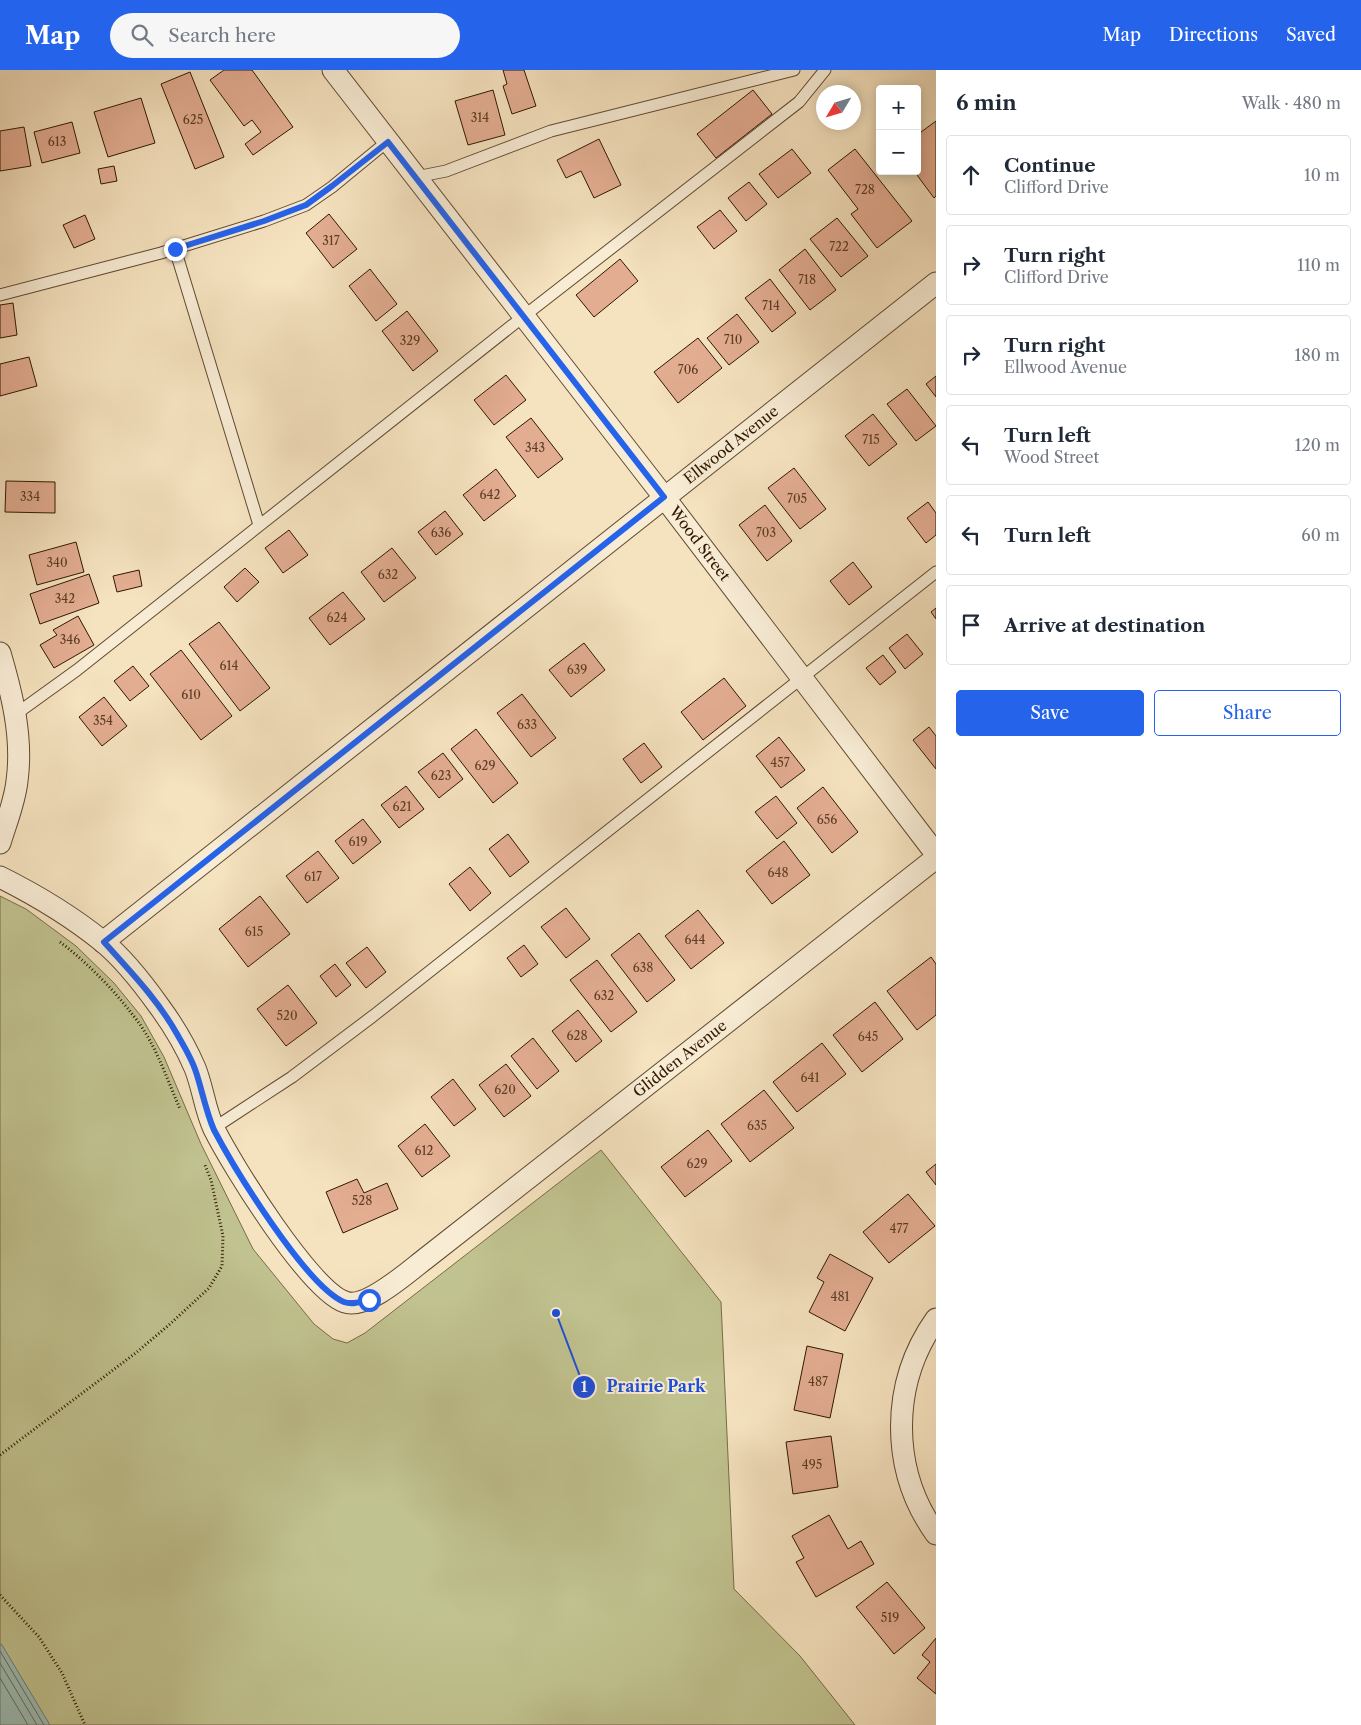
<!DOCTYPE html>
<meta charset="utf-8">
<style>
:root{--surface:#fff;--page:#f6f6f7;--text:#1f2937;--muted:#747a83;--line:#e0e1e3;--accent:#2563eb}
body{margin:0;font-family:"Libre Caslon Text",serif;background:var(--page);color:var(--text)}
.controls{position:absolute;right:15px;top:15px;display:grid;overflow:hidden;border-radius:5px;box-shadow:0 2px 12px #0003}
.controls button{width:45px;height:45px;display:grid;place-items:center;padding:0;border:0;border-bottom:1px solid var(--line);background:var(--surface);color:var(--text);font:25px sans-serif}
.compass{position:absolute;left:816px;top:15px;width:45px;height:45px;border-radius:50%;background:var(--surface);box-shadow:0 2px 12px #0003;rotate:232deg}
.stop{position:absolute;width:15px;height:15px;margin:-11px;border:4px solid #2563eb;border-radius:50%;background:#fff}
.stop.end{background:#2563eb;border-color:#fff;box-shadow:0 1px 5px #0008}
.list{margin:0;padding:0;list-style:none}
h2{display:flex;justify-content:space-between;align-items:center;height:65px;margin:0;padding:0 20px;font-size:21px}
h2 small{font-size:16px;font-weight:400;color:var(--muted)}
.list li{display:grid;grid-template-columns:32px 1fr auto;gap:15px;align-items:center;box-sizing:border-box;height:80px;margin:0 10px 10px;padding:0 10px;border:1px solid var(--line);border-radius:5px}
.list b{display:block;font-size:19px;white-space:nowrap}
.list p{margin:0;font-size:16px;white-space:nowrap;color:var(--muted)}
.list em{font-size:16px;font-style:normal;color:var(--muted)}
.actions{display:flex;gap:10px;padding:15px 20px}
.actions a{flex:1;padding:11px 0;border:1px solid var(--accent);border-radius:5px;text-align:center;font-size:18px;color:var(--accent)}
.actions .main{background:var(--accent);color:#fff}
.icon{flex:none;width:28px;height:28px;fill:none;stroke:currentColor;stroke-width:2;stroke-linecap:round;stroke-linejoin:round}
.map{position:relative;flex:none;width:936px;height:1655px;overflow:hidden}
header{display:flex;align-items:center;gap:30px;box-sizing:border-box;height:70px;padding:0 25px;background:var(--accent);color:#fff}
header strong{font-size:24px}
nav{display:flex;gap:28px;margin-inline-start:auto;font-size:18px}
.search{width:350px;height:45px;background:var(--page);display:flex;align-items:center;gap:12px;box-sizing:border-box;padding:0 18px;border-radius:28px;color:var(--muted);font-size:19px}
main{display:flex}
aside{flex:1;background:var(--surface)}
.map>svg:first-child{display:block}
.green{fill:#c0c28f;stroke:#786c48}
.water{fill:#9cbdb5;stroke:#707b6d}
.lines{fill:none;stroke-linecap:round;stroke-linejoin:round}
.shore{stroke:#666a5a;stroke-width:1}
.building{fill:#e3ad92;stroke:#2f1700}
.service-casing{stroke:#604a30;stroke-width:13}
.minor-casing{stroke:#604a30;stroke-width:23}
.path{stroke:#2f1700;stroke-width:3;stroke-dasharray:1 2.5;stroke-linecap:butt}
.service{stroke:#f8ecd5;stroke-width:11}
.minor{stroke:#f8ecd5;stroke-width:21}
.route{stroke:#2563eb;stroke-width:6}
.labels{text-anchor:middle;stroke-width:4;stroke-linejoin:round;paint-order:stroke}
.number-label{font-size:12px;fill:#5c3c24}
.street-label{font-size:15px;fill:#2f1700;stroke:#f8ecd5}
.leader{fill:none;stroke:#1d4ed8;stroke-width:2}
.callout-dot{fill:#1d4ed8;stroke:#f8ecd5;stroke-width:2}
.mark-label{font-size:15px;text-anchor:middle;font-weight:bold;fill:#fff}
.callout-label{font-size:16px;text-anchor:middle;font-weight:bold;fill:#1d4ed8;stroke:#f8ecd5;stroke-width:4;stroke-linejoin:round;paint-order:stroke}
</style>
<header>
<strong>Map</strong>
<div class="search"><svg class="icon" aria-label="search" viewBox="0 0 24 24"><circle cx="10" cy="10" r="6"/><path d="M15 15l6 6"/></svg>Search here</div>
<nav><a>Map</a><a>Directions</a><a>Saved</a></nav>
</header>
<main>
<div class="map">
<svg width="936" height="1655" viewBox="0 0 936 1655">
<rect width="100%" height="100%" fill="#f5e2bf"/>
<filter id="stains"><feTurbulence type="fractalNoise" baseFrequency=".004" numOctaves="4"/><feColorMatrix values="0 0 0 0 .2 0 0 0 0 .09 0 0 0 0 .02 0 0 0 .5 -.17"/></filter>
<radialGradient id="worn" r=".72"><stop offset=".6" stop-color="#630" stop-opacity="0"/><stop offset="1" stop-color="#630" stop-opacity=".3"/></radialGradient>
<path class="green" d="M0,826L26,839L76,876L114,913L141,946L164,987L201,1074L253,1179L314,1254L333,1269L347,1273L365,1263L601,1080L721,1232L734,1519L800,1586L855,1655H0Z"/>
<path class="water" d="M0,1574L2,1575L50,1655H0Z"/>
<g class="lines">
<path class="shore" d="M0,1581L44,1655
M0,1593L37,1655
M0,1608L28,1655"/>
</g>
<path class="building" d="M224,0H252L293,57L253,85L245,74L261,62L252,50L244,56L210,10Z
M503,0H524L536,36L512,44L503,16L507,14Z
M190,2L224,87L195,99L161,14Z
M493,20L505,65L468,75L455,31Z
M753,20L772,44L716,88L697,64Z
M141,28L155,73L108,87L94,42Z
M936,51V126L934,128L914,101H917V77L920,75L917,71V65Z
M72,52L80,83L42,93L34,62Z
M24,57L31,96L0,101V61Z
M599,69L621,115L594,128L581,101L566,108L557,90Z
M792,79L811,103L778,128L759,104Z
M855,79L912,151L877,178L851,144L858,139L828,100Z
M114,96L117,111L101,114L98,99Z
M749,112L767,134L746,151L728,128Z
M720,140L737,161L714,179L697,157Z
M329,144L357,179L333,198L306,163Z
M85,145L95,169L74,178L63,155Z
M837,148L868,186L841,207L810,169Z
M805,179L836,220L810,240L779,200Z
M620,189L638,211L594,247L576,225Z
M370,199L397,234L376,251L349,216Z
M770,209L796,243L772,262L745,228Z
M13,233L17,265L0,268V235Z
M407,241L438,281L413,301L382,261Z
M737,244L759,272L729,295L707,268Z
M698,268L722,298L678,333L654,302Z
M29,287L37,316L0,326V294Z
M506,305L526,330L494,355L474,330Z
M936,306V327L926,314Z
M907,319L936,356L916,371L887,334Z
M873,344L897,374L869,396L845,366Z
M531,348L563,389L538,408L506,367Z
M794,398L826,439L800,459L768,418Z
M496,399L516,426L484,451L463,425Z
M6,411L55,412V443L5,442Z
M928,432L936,443V465L926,473L907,448Z
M765,435L792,471L767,491L739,455Z
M445,441L463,464L436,485L418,462Z
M289,460L308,485L283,503L265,478Z
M76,472L84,502L37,515L29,485Z
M392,478L416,508L384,532L361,502Z
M853,492L872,517L849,535L830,511Z
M245,498L259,512L237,532L224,517Z
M139,500L142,516L117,522L113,506Z
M89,504L99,533L40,554L30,524Z
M343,522L365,549L330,575L309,548Z
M936,538V549L931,542Z
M78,546L94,575L54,598L40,575L57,565L53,560Z
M219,552L270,618L240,641L189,574Z
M907,564L923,584L905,599L889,578Z
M584,573L605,600L571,627L549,600Z
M181,580L232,646L201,670L150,604Z
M883,585L896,602L880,615L866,598Z
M133,596L149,616L130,631L114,611Z
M724,608L746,636L703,670L681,642Z
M522,624L556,668L531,687L497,643Z
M104,627L127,656L102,676L79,647Z
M929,657L936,666V699L913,670Z
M476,659L518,713L493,733L451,679Z
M779,667L805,700L781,718L756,686Z
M644,673L662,697L641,713L623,689Z
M443,683L463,709L439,728L418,702Z
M406,716L424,739L399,758L381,735Z
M823,717L858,762L832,783L797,738Z
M776,726L797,753L777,769L755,742Z
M363,749L381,772L353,794L335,771Z
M508,764L529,792L510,807L489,779Z
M784,771L810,805L772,834L746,801Z
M318,781L339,808L307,833L286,806Z
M470,797L491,823L470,841L449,814Z
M260,826L290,864L248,897L219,859Z
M566,838L590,869L566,888L541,857Z
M698,840L724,873L691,899L665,866Z
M639,863L675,910L647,932L611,885Z
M524,875L538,894L521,907L507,888Z
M367,877L386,902L366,918L346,893Z
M931,887L936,894V945L917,960L887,921Z
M597,890L637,942L611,962L570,910Z
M335,894L351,915L336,927L320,906Z
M288,915L317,953L286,976L257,939Z
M875,932L903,969L862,1002L833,965Z
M578,940L602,971L576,992L552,961Z
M533,968L559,1001L537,1019L511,986Z
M822,973L846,1004L797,1042L773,1012Z
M506,994L531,1026L504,1047L479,1015Z
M453,1009L476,1039L454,1056L431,1027Z
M764,1020L794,1058L750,1092L721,1054Z
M425,1054L450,1086L422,1107L398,1076Z
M708,1060L732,1091L685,1127L661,1097Z
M936,1094V1115L926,1102Z
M357,1109L364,1123L387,1113L398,1139L343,1163L326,1122Z
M908,1124L935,1156L889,1193L863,1162Z
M830,1184L873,1208L845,1261L809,1242L824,1212L817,1208Z
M807,1276L843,1284L830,1348L794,1340Z
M831,1366L838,1417L793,1424L786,1372Z
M829,1445L848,1479L861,1471L874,1494L816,1527L796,1492L804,1488L792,1466Z
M887,1512L925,1558L894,1584L856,1537Z
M936,1568V1624L917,1608L930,1592L922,1585Z"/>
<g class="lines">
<defs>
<path id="service" d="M416,107L446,101L551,61L794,0
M175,179L259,455
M0,225L161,183L264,151L306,135L332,117L388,71
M16,644L77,600L524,246L799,32L825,0
M214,1058L292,1007L373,946L936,502"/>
<g id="minor">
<path id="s1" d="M333,0L664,427L936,784"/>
<path d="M0,583C12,624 23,667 17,711C15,731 6,753 0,773"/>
<path id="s2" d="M0,807C36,825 71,846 102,871C122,887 144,915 159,936C173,955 186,977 195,998C203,1018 205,1040 214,1059C232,1095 310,1221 345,1232C366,1240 408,1202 425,1189L936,788"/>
<path id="s3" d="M103,872L936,213"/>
<path d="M936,1249C890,1314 890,1400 936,1464"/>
</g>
</defs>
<use href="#service" class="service-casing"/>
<use href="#minor" class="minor-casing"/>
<path class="path" d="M60,872C89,894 114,920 136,949C156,975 167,1009 180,1039
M0,1385L137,1282L170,1254L209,1218L222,1196L223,1166L211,1110L205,1095
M0,1525L39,1567L62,1603L85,1655"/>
<use href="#service" class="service"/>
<use href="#minor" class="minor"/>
</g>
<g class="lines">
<path class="route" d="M175,179L264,151L306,135L332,116L388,72L664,427L104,872C130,901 158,930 177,964C184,976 192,989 196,1002C202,1020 206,1042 214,1060C234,1098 306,1216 344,1232C352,1235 361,1232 369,1230"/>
</g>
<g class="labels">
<g class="number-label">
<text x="480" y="52">314</text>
<text x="193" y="54">625</text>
<text x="57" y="76">613</text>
<text x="865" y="124">728</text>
<text x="331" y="175">317</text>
<text x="839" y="181">722</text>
<text x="807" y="214">718</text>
<text x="771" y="240">714</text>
<text x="733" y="274">710</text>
<text x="410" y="275">329</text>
<text x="688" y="304">706</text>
<text x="871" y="374">715</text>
<text x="535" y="382">343</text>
<text x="490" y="429">642</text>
<text x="30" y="431">334</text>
<text x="797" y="433">705</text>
<text x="441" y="467">636</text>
<text x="766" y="467">703</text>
<text x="57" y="497">340</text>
<text x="388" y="509">632</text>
<text x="65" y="533">342</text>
<text x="337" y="552">624</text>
<text x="70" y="574">346</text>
<text x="229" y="600">614</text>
<text x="577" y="604">639</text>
<text x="191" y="629">610</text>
<text x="103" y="655">354</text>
<text x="527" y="659">633</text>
<text x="780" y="697">457</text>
<text x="485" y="700">629</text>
<text x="441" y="710">623</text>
<text x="402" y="741">621</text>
<text x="827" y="754">656</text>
<text x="358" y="776">619</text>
<text x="778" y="807">648</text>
<text x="313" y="811">617</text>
<text x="254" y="866">615</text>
<text x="695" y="874">644</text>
<text x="643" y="902">638</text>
<text x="604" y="930">632</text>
<text x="287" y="950">520</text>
<text x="577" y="970">628</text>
<text x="868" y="971">645</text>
<text x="810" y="1012">641</text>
<text x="505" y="1024">620</text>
<text x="757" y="1060">635</text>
<text x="424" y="1085">612</text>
<text x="697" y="1098">629</text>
<text x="362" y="1135">528</text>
<text x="899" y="1163">477</text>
<text x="840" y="1231">481</text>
<text x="818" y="1316">487</text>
<text x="812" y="1399">495</text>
<text x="890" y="1552">519</text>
</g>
<g class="street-label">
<text dy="5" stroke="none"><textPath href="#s3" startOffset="801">Ellwood Avenue</textPath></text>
<text dy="5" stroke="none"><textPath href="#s1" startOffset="599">Wood Street</textPath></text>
<text dy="5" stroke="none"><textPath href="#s2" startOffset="980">Glidden Avenue</textPath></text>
</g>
</g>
<path class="leader" d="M556 1243L584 1317"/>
<g class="callout-dot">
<circle cx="556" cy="1243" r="5"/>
<circle cx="584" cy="1317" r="12"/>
</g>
<g class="mark-label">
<text x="584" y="1322">1</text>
</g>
<g class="callout-label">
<text x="656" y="1322">Prairie Park</text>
</g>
<rect width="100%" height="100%" filter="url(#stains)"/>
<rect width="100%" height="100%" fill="url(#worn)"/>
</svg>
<div class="controls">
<button>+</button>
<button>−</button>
</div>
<svg class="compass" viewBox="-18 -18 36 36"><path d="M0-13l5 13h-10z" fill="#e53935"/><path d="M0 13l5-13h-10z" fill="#747a83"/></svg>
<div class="stop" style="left:369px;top:1230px"></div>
<div class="stop end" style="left:175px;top:179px"></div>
</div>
<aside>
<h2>6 min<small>Walk · 480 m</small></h2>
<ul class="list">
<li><svg class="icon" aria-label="ahead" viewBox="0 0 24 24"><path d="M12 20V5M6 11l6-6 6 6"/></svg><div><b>Continue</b><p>Clifford Drive</p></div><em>10 m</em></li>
<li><svg class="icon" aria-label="right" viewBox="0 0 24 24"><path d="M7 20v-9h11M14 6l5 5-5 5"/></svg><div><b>Turn right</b><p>Clifford Drive</p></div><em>110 m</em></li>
<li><svg class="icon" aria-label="right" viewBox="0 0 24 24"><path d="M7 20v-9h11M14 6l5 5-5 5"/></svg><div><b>Turn right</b><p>Ellwood Avenue</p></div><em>180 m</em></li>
<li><svg class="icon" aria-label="left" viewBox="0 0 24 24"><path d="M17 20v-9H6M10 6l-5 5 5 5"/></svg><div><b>Turn left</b><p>Wood Street</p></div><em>120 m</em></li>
<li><svg class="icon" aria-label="left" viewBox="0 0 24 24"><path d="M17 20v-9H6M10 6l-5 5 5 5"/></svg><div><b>Turn left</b></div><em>60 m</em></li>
<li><svg class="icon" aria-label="arrive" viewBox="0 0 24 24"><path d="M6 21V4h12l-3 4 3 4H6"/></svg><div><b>Arrive at destination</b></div></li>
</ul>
<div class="actions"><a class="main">Save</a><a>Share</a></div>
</aside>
</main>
